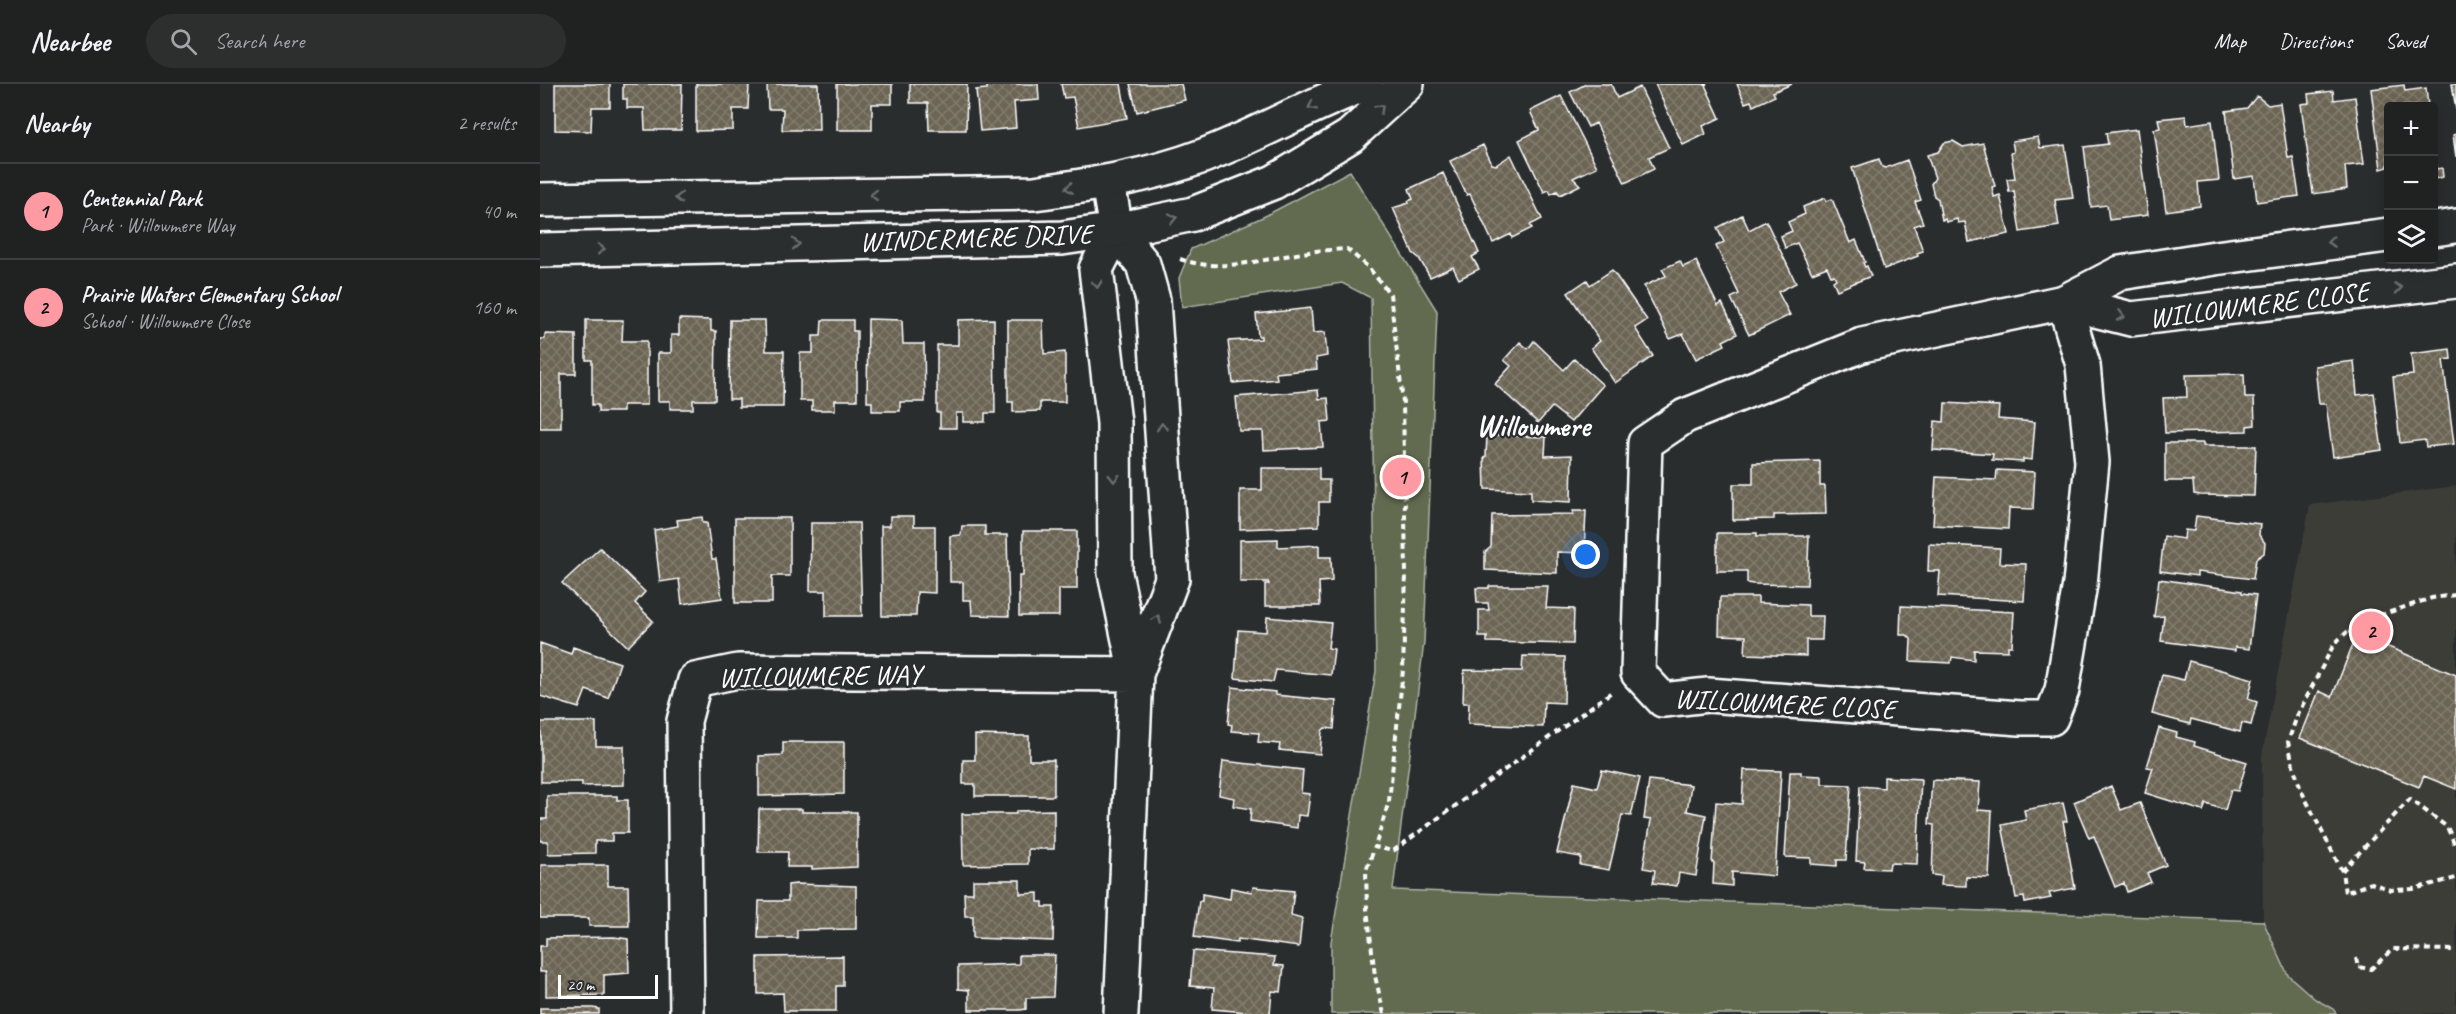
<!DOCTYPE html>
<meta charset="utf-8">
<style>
:root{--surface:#202222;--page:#2d2f2f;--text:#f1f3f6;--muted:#a2a4a5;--line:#3d3f40;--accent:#ff9aa2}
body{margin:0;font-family:Caveat,sans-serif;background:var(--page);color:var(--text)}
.controls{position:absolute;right:18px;top:18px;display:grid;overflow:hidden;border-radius:6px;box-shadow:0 3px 15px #0003}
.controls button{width:54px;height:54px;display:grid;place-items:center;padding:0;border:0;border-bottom:2px solid var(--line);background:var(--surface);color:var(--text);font:30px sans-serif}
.scale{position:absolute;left:18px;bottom:15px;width:100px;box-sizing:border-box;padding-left:6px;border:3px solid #fff;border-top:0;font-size:16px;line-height:21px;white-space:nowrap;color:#fff;-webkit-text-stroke:4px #2a2d2e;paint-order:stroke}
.you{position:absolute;left:1046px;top:471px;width:21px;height:21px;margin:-15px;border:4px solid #fff;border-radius:50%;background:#1a73e8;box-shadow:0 0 0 9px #1a73e833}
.badge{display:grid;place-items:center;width:39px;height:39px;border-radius:50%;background:var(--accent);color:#111;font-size:20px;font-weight:700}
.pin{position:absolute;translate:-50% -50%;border:3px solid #fff;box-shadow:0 2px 6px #0006}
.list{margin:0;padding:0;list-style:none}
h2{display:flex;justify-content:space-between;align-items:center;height:78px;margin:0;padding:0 24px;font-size:26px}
h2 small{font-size:20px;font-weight:400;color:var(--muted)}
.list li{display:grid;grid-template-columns:39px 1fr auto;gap:18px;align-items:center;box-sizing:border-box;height:96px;padding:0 24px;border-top:2px solid var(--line)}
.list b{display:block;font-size:22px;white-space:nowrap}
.list p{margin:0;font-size:20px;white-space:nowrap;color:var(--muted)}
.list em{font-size:20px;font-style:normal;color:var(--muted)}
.icon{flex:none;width:33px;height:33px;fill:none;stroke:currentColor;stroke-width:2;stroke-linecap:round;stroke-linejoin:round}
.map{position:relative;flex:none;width:1916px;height:930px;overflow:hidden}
header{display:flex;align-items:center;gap:36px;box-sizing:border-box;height:84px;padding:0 30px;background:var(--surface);border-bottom:2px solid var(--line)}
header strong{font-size:28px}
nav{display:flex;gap:33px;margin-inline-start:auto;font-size:21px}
.search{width:420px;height:54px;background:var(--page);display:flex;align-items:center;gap:15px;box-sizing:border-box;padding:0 21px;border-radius:33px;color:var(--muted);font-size:22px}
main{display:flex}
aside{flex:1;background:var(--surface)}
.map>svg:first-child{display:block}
.built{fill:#3e3e39}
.green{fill:#626a50;stroke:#b0b4a8;stroke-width:1.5}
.building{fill:url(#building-cross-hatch);stroke:#fff;stroke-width:1.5}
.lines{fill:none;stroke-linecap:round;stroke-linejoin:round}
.street-casing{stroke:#fff;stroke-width:38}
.secondary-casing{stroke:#fff;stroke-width:38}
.path{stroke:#fff;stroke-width:4;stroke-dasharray:6 4.5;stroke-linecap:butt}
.street{stroke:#2a2d2e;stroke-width:33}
.secondary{stroke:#2a2d2e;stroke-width:33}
.oneway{stroke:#6a6c6d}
.labels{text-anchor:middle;stroke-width:4.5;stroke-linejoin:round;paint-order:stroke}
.street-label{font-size:28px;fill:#fff;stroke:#2a2d2e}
.neighbourhood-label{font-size:30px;font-weight:bold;fill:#fff;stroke:#2a2d2e}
</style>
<header>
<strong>Nearbee</strong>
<div class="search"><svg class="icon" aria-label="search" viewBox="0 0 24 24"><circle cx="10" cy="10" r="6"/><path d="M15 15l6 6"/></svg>Search here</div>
<nav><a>Map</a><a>Directions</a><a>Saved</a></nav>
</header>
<main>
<aside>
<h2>Nearby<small>2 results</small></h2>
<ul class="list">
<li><span class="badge">1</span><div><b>Centennial Park</b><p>Park · Willowmere Way</p></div><em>40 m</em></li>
<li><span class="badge">2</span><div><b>Prairie Waters Elementary School</b><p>School · Willowmere Close</p></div><em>160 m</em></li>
</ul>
</aside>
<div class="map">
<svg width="1916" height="930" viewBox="0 0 1916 930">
<defs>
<pattern id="building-cross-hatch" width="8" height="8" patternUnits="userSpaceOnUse" patternTransform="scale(1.5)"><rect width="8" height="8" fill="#6c6554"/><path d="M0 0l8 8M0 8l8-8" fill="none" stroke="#827c6e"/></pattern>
</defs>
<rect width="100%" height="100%" fill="#2a2d2e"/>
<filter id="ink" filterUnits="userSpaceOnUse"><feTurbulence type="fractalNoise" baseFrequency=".0167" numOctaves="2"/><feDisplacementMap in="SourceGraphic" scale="12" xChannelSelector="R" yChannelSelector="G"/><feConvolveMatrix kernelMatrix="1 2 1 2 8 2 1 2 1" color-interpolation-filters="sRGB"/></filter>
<g filter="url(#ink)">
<path class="built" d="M1916,402V929L1802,930L1775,915L1748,891L1723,837L1722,672L1770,421Z"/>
<path class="green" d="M810,87L897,227L884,558L853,806L1723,837L1748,891L1775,915L1793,925L1797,930H791V858L836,587L831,214L802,199L642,223L639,194L651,165L725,132Z"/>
<path class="building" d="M15,0H70V23H52L51,47L15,46Z
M83,0H142L141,46H105L104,24H87V15H83Z
M156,0H209L208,25H193V46L156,47Z
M227,0H278L279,46H242L243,25H228Z
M297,0H352V20H332V46H297Z
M370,0H427L426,46H389L388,19H370Z
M447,0H498L499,16L474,18L476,44L440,47L436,6L447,5Z
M521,0H581L587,34L539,43L533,13L524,14Z
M590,0H641L645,16L597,28Z
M1046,0H1071L1077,14L1100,3L1129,64L1109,73L1114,85L1085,99L1056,39L1048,43L1030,8Z
M1115,0H1167L1165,1L1180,34L1163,42L1166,50L1143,61Z
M1197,0H1252L1233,8L1235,12L1213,22L1211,17L1205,19Z
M1912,0H1916V26Z
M1864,1L1865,7L1886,4L1888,22H1848V83L1841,85L1831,5Z
M1793,7L1794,16L1815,13L1824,80L1805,82L1807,105L1773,110L1761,20L1769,19L1768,10Z
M1021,12L1057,83L1033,94L1040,101L1020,111L1017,107L1011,110L1009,106L1004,108L979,56L999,46L990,27Z
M1717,12L1728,21L1740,19L1748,74L1753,73L1759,112L1717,118L1714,92L1694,95L1686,27L1707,24Z
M1646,32L1647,41L1672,37L1679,96L1658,98L1660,122L1626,127L1614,45L1620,44L1618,35Z
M1597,45L1608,131L1569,136L1567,121L1551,123L1544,63L1568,60L1566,49Z
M1916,50V73L1913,51Z
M1498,53L1500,64L1525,61L1533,114L1515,116L1519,142L1480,148L1474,107L1469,108L1467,95L1475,94L1471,69L1474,68L1472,57Z
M1413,57L1423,63L1443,59L1455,102L1452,103L1454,113L1460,111L1469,150L1429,158L1425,138L1418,139L1417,135L1406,138L1405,135L1402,136L1398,115L1394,112L1391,100L1395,94L1387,71L1398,68L1404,59Z
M943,61L952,80L956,81L971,71L1002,135L990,141L992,144L972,154L971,150L953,159L930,110L927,111L910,77Z
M1894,64L1896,85L1902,84L1903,93L1894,95Z
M1339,75L1342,83L1345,84L1367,76L1381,116L1375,118L1383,139L1374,142L1383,167L1377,169L1378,172L1344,185L1312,84Z
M903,89L939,169L932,173L939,185L919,195L913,183L890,193L879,174L873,169L853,124L869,119L868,117L873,115L869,105Z
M1285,114L1287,117L1292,115L1310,159L1316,156L1325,178L1323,179L1325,183L1327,182L1331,192L1297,206L1293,197L1296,195L1294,191L1291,192L1287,183L1272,189L1257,159L1245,164L1241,152L1252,147L1248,138L1265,130L1263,123Z
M1202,131L1209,146L1226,137L1256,199L1238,208L1250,231L1209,251L1191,214L1199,210L1176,162L1184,158L1177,144Z
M1140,177L1143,183L1156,177L1178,222L1182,219L1197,250L1183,257L1185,261L1156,275L1143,250L1130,255L1104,202L1126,192L1122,185Z
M1072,186L1107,236L1095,244L1113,272L1075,299L1051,264L1060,257L1028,209L1047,196L1050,201Z
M771,224L773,249L785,248L787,272L776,274L777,285L736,289L737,295L693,299L688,257L721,255V252H718L716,230Z
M139,235L171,236V247H176L175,316H153V325H130V317H118V269H131V251H139Z
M328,235L362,236L363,260H384L385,318H360V327H332V318H327Z
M454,235L455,329H445V338H423V329H416V344H400V329H397V261H418V236Z
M46,236H83L82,257H107V321H83V328H58V321H52V276H46Z
M190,236H225L226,267H244L243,323H199V315H189Z
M282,236H313V247H317V316H295V326H272V317H260V269H273V252H281Z
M468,236H503L504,270L525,268V318H500V327L473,328V318H468Z
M5,250L36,251V290H21V344H0V255H5Z
M994,257L1024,286L1034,275L1063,301L1031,338L1012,323L998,339L955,300L971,282L964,276L980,258L988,265Z
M1910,265L1911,275L1903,276L1914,360L1886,363L1885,356L1860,359L1853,293L1873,291L1871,270Z
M1814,277L1817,311L1834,309L1842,366L1793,373L1786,320H1779L1775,282Z
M1704,290L1705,314H1714L1715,341L1707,342V347L1625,349L1623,314L1647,313L1646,291Z
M778,306L779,315L788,314L790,337L781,338L783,363L724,366L723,347H699L696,313Z
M1405,319L1459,322L1458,335L1495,338L1492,376L1483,375V378L1452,376L1453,370L1393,366L1395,337L1404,338Z
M947,351L1006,353L1005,372L1032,371L1031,418L991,416V407L945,405L944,375L946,372Z
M1625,359H1663V362H1716L1714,412L1660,411L1654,410L1653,397H1625Z
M1280,377V402H1285L1286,430L1234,431V435L1193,436V400H1213V379Z
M722,384H779V396H789V418H779V442L700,445V406H722Z
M1457,386L1495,388L1493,425L1469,424L1468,445L1393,441L1396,393L1456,396Z
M1033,427H1046L1044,469L1017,468V489L945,486V468L951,463L952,431L1033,430Z
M350,432H374V442H395V509L377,508L376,532H342L341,442H350Z
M1656,432L1720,440L1719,451L1725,459L1724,469L1716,475L1713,495L1657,488V492L1620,487L1624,452L1644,455L1645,446L1654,447Z
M162,433L163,439H167L172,475H176L182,514L142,520L139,495L120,498L114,446L138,442L137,436Z
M195,434H250V492H232V519H195Z
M271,439H319L322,532H286V507H270Z
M422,442H445V451H467L469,532L432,531L431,516H423V498H410V452L421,451Z
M483,447H537V505H519V532H479V492H483Z
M1177,449H1217V452H1269L1267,501L1213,500L1207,499V487H1177Z
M738,455V463L779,461V473H791L792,497L779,498L780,522H725V500H729L728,498H700V456Z
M1389,460L1460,464L1459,479L1486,480L1484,517L1398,512L1400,487H1388Z
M60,464L105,508L95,519L113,537L88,563L22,499Z
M1619,495L1702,507V509L1716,511L1709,565L1695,563V567L1621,557L1624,532L1614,533Z
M949,502H1008L1006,524L1034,525L1033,560L947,558V553H939V526H949L948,519H937L936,504H949Z
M1180,513H1218V519L1268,521V532H1283L1282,556H1266V572L1205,570L1206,552L1179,551Z
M1361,522L1474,528L1472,562H1468V567L1434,566V576L1412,573L1411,579L1370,577L1371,555L1367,551H1360Z
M727,533L791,539L788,564L794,565L791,591L736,586L733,598L695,594L698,546L726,548Z
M1817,550L1916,591V705L1884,692L1879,703L1760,654L1779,607L1792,613Z
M0,559L31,570L33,563L80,579L68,614L46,606L39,624L0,612Z
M983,572L1025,573L1024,619L1004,618L1003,643L928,640L929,619H923L924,586L982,587Z
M1649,577L1713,595L1708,615L1717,618L1711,641L1702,639L1700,648L1651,635L1650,640L1612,630L1622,591L1644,596Z
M692,603L735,608V611L796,617L794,645L785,644L782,647L780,670L739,666L740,660L718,658L719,649L691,647L692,641L688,640Z
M1,638H56V662H84V701L42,702V698H1Z
M1619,644L1637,649L1636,653L1655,658L1654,662L1707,678L1698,707L1691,706L1685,726L1666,720L1663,727L1605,709L1613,684L1607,683Z
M435,651L489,652V676H514V712H435V700H423V676H435Z
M243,658H304V710L219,712V672L243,671Z
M683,677L763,686L761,709L770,710L767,732L758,731L757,744L710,737L711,725L693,722L694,714L679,711Z
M1062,686L1100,694L1091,732L1082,731L1069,786L1040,781L1041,773L1017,769L1034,699L1057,704Z
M1204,686L1241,687L1235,792L1192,788V802L1173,800L1174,779H1172L1176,718L1202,720Z
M1250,688H1261V691L1282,692V700L1311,701L1306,776H1297V782L1271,780V774L1245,773Z
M1344,693L1381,695L1377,780L1350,779L1349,785L1324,784L1325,778L1316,777L1320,702L1344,704Z
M1109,696L1151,701L1147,727L1166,731L1156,792L1139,789L1137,802L1113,799L1115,786L1103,784L1111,736L1104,735Z
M1392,696L1440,698L1438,726L1452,727L1449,794L1426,793V802L1401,801L1402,792L1392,791L1394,741L1389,740Z
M1571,702L1581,726L1600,719L1626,781L1607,789L1611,798L1587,808L1584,799L1575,803L1554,752L1549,754L1534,718Z
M7,712H77V716H88V749H72V757H55V769L8,770V757H0V735H7Z
M1523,719L1527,737H1523L1535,804L1509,809L1511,814L1485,819L1484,813L1476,814L1462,741L1486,736L1484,726Z
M219,725H262V728H317V783L272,785V783H247L248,768H218Z
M514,726V765H488V780L423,781L422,730H476V727Z
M1,781H68V802H88L89,842H49V834H0Z
M433,796H480V810L498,809V818H503V823H514L513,857L433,854V832H425L424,809H433Z
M256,800L316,802V845L257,846V854H218L219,817H248V801Z
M713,803L754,807L751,831L762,834L759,863L698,855L697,859L654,853L659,817H662V810L690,815L691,804L712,808Z
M74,853L88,855L89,889L64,891V911L6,912V888H0V862H6V854Z
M653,867L735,873L734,881L744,882L741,908L732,907L730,930L672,925L674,904L650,902Z
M479,871H515L513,913L486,914V925L480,926H429V906L418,905V882L479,880Z
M303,872V902H296V927H244L243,909L218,910V873Z
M0,924H52L59,925V930H0Z"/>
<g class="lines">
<defs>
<path id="street" d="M568,99L576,146L603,180L613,216L632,495L596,590
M1894,145L1916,142
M576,146L556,185L574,339L575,489L596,590L581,930
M1524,218L1543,281L1552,378L1540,500L1522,606L1511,634H1480L1168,611L1123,616L1098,589L1105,359L1145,332L1322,261L1524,218L1580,189L1675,174L1848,151
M1524,218L1591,235L1916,197
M147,930L144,637L155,596L198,587L596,590"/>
<path id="secondary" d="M0,116L494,109C552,101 607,93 663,72C719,51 770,20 826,0
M0,166L522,154L576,146L653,130L734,98L810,52L867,0"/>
</defs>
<use href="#street" class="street-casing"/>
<use href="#secondary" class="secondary-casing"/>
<path class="path" d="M640,175C684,190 725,174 769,168C781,166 794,166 807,165L828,183L850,210L863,318L866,489L863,586L849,717L835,763
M1916,511L1892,514L1817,539L1794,560L1757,632L1748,658L1753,681L1761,706L1802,787L1805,809L1831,799L1851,806L1873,805L1916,794
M1802,787L1870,715L1907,743L1916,763
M1816,874L1818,883L1831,885L1853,865L1916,866
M844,930L835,892L827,825L826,786L835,763L853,767L1073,607"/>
<use href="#street" class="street"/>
<use href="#secondary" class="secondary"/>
</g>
<defs><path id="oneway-chevron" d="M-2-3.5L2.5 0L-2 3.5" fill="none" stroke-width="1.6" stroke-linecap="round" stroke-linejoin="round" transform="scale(1.5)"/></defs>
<g class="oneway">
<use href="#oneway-chevron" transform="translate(772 22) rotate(153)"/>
<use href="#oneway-chevron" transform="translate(840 24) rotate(-43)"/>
<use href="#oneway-chevron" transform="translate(529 104) rotate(172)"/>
<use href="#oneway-chevron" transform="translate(334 111) rotate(179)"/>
<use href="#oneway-chevron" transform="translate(139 114) rotate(179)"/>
<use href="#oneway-chevron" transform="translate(633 134) rotate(-12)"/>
<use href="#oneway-chevron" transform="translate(1791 158) rotate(172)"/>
<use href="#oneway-chevron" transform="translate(256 160) rotate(-1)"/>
<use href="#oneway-chevron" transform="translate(61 165) rotate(-1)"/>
<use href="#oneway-chevron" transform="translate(557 200) rotate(85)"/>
<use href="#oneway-chevron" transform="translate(1858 204) rotate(-7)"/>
<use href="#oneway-chevron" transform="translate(1581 232) rotate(14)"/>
<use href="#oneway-chevron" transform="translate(622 343) rotate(-94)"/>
<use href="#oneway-chevron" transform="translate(574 394) rotate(90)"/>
<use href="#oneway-chevron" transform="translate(617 535) rotate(-69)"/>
</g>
</g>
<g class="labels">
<g class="street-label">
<text transform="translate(436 153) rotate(-2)" y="10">WINDERMERE DRIVE</text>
<text transform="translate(1719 220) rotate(-7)" y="10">WILLOWMERE CLOSE</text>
<text transform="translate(280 591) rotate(-1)" y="10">WILLOWMERE WAY</text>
<text transform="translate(1245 619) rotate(3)" y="10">WILLOWMERE CLOSE</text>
</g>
<g class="neighbourhood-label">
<text x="993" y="352">Willowmere</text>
</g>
</g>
</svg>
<div class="controls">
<button>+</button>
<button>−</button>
<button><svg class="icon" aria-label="layers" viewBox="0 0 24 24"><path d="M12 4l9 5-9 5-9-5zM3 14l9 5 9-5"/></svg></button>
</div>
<div class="scale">20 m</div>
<div class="you"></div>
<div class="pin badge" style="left:862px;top:393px">1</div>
<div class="pin badge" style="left:1831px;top:547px">2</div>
</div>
</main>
